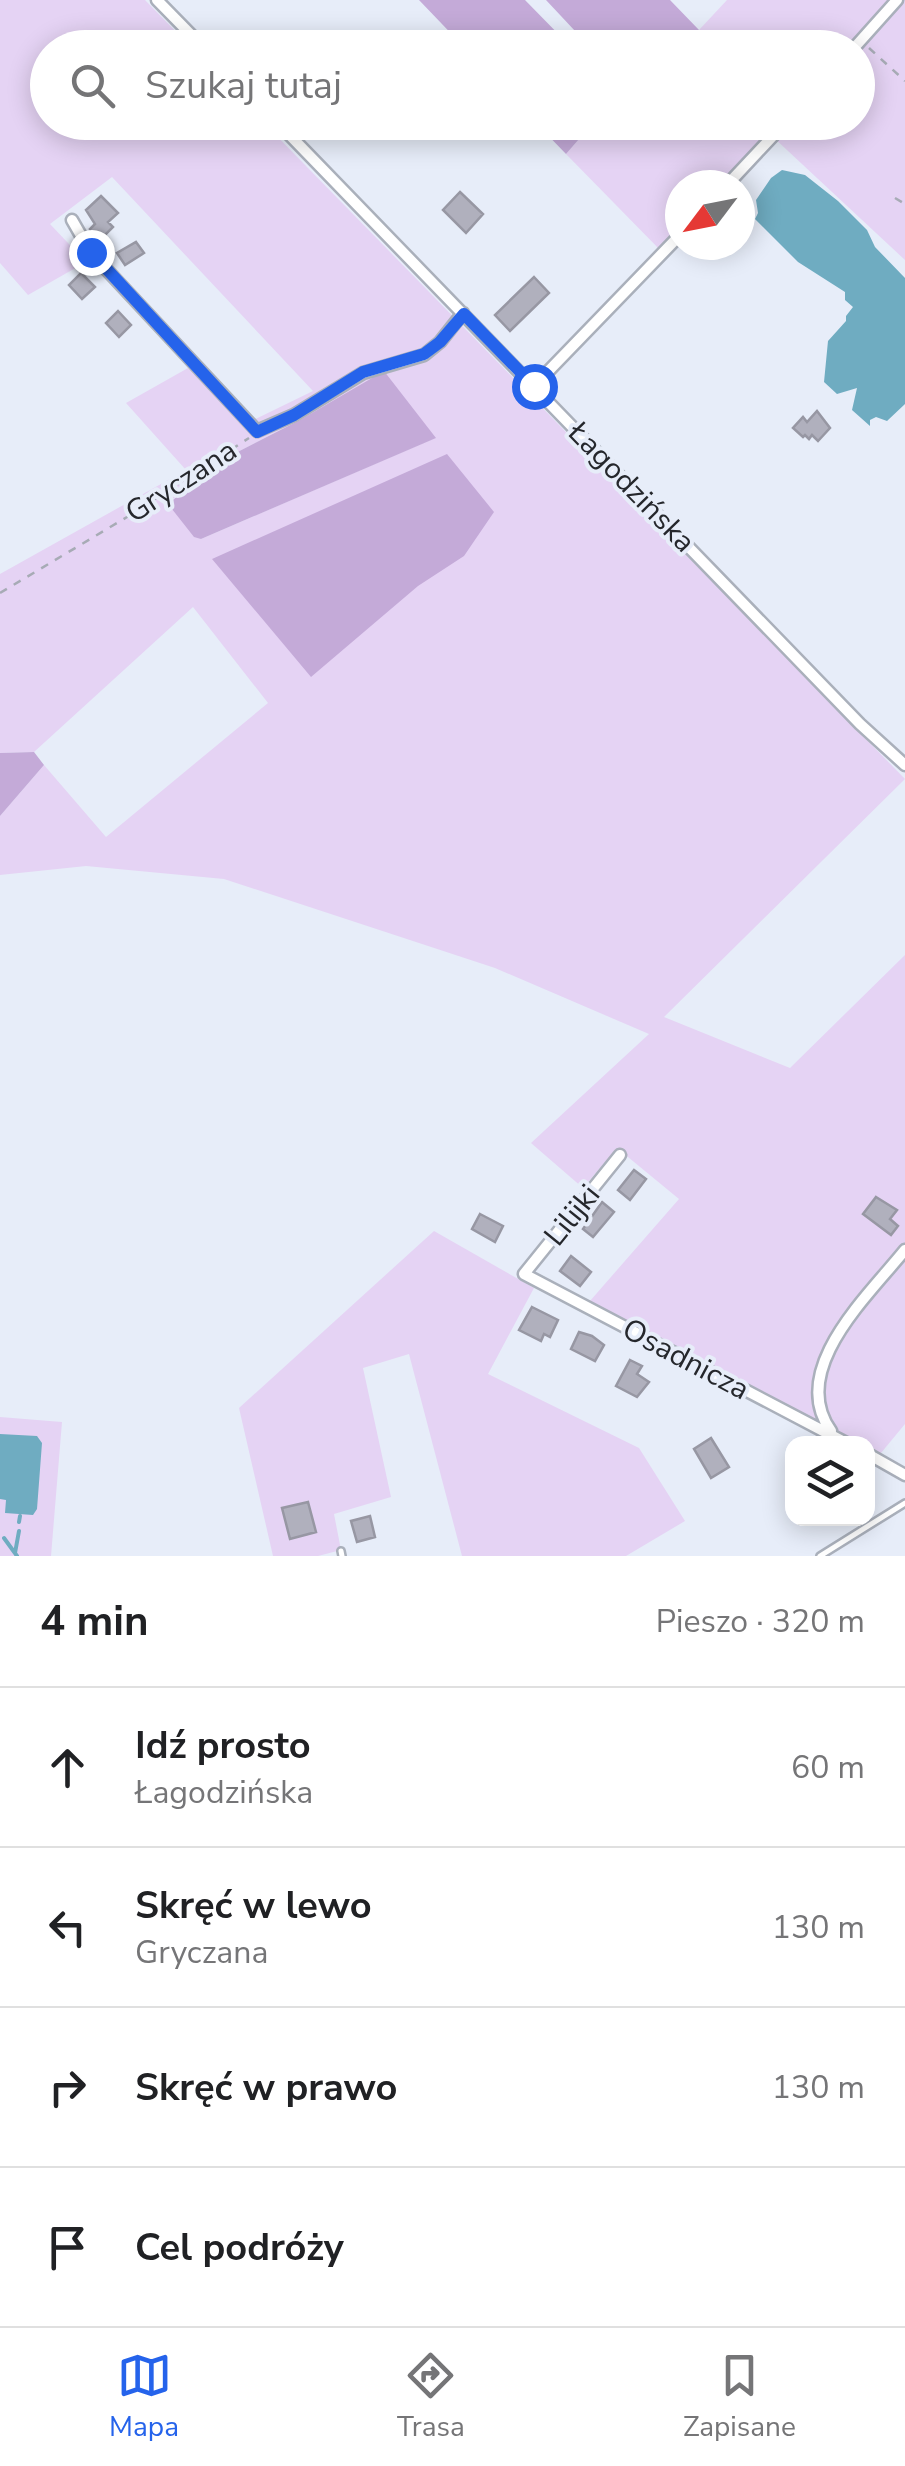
<!DOCTYPE html>
<html lang="pl">
<meta charset="utf-8">
<style>
:root{--surface:#fff;--page:#f2f2f2;--text:#202124;--muted:#757577;--line:#e0e0e0;--accent:#2563eb}
body{margin:0;font-family:"Nunito Sans",sans-serif;background:var(--page);color:var(--text)}
.controls{position:absolute;right:30px;bottom:30px;display:grid;overflow:hidden;border-radius:20px;box-shadow:0 5px 25px #0003}
.controls button{width:90px;height:90px;display:grid;place-items:center;padding:0;border:0;border-bottom:2px solid var(--line);background:var(--surface);color:var(--text);font:50px sans-serif}
.compass{position:absolute;left:665px;top:170px;width:90px;height:90px;border-radius:50%;background:var(--surface);box-shadow:0 5px 25px #0003;rotate:238deg}
.stop{position:absolute;width:30px;height:30px;margin:-22px;border:8px solid #2563eb;border-radius:50%;background:#fff}
.stop.end{background:#2563eb;border-color:#fff;box-shadow:0 2px 10px #0008}
.list{margin:0;padding:0;list-style:none}
h2{display:flex;justify-content:space-between;align-items:center;height:130px;margin:0;padding:0 40px;font-size:42px}
h2 small{font-size:32px;font-weight:400;color:var(--muted)}
.list li{display:grid;grid-template-columns:65px 1fr auto;gap:30px;align-items:center;box-sizing:border-box;height:160px;padding:0 40px;border-top:2px solid var(--line)}
.list b{display:block;font-size:38px;white-space:nowrap}
.list p{margin:0;font-size:32px;white-space:nowrap;color:var(--muted)}
.list em{font-size:32px;font-style:normal;color:var(--muted)}
.icon{flex:none;width:55px;height:55px;fill:none;stroke:currentColor;stroke-width:2;stroke-linecap:round;stroke-linejoin:round}
.map{position:relative;flex:none;width:905px;height:1556px;overflow:hidden}
.search{position:absolute;background:var(--surface);box-shadow:0 5px 25px #0003;left:30px;right:30px;top:30px;height:110px;display:flex;align-items:center;gap:25px;box-sizing:border-box;padding:0 35px;border-radius:55px;color:var(--muted);font-size:38px}
.sheet{height:770px;background:var(--surface)}
nav{display:flex;justify-content:space-around;align-items:center;box-sizing:border-box;height:140px;border-top:2px solid var(--line);background:var(--surface);font-size:28px;color:var(--muted)}
nav a{display:grid;justify-items:center;gap:5px}
nav .on{color:var(--accent)}
.map>svg:first-child{display:block}
.green{fill:#e5d3f4;fill-rule:evenodd}
.forest{fill:#c4aad8}
.water{fill:#6facc1}
.lines{fill:none;stroke-linecap:round;stroke-linejoin:round}
.stream{stroke:#6facc1;stroke-width:4}
.building{fill:#b0b0bd;stroke:#9797a3;stroke-width:2.5}
.lane-casing{stroke:#aab0bb;stroke-width:10}
.street-casing{stroke:#aab0bb;stroke-width:15}
.path{stroke:#a7abb5;stroke-width:2.5;stroke-dasharray:8 8;stroke-linecap:butt}
.lane{stroke:#fff;stroke-width:5}
.street{stroke:#fff;stroke-width:10}
.route{stroke:#2563eb;stroke-width:12}
.labels{text-anchor:middle;stroke-width:8;stroke-linejoin:round;paint-order:stroke}
.street-label{font-size:30px;fill:#25272c;stroke:#e7edf9}
</style>
<div class="map">
<svg width="905" height="1556" viewBox="0 0 905 1556">
<rect width="100%" height="100%" fill="#e7edf9"/>
<path class="green" d="M0,0H145L191,47L48,48V122L264,123L905,779L664,1017L790,1068L905,955V1424L876,1459L868,1454V1444L848,1443L590,1301L679,1199L617,1148L583,1188L531,1143L649,1034L495,968L224,879L86,866L0,875V816L44,765L106,837L268,703L193,607L34,752L0,753V574L186,470L126,403L188,368L245,424L313,391L112,177L50,224L86,262L28,295L0,263ZM300,420L435,438L201,539L168,503L220,461Z
M727,0H905V260L773,137L727,185H680V235L663,253L566,154L593,123L858,122V48L675,47L699,30Z
M434,1231L534,1288L488,1374L639,1448L685,1521L626,1556H462L409,1354L363,1368L391,1497L334,1514L341,1550L318,1556H273L239,1408Z
M0,1417L62,1422L51,1556H0Z"/>
<path class="forest" d="M419,0H525L571,47H464Z
M546,0H670L699,30L675,47H590Z
M536,123H593L566,154Z
M384,371L436,438L201,539L194,537L168,504L220,461L300,420Z
M447,454L494,512L464,556L418,586L311,677L212,559Z
M34,752L44,765L0,816V753Z"/>
<path class="water" d="M782,170L805,175L838,201L867,230L875,247L905,278V404L887,421L876,417L870,420V426L852,410L857,388L837,394L824,382L828,341L846,321V316L853,307L845,300V292L798,262L755,219L758,213L756,200L771,178Z
M0,1434L37,1436L42,1443L37,1509L33,1515L5,1513L6,1500L0,1499Z"/>
<g class="lines">
<path class="stream" d="M19,1522L20,1516
M4,1538L17,1556
M15,1553L19,1531"/>
</g>
<path class="building" d="M460,192L483,214L466,233L443,210Z
M101,196L118,213L108,222L113,227L100,240L90,229L95,224L86,210Z
M136,242L144,253L125,265L117,253Z
M81,273L95,287L82,299L69,285Z
M534,277L549,293L510,331L495,315Z
M118,311L131,325L119,337L106,323Z
M817,411L830,428L818,441L812,435L809,439L805,435L803,437L793,428L803,417L807,422Z
M634,1170L646,1179L630,1200L618,1190Z
M876,1197L897,1210L890,1219L898,1226L891,1235L863,1214Z
M602,1202L614,1212L593,1237L583,1229Z
M480,1214L503,1226L495,1242L472,1229Z
M571,1256L591,1272L580,1286L560,1271Z
M532,1307L558,1320L550,1337L544,1334L541,1341L519,1330Z
M579,1332L592,1336L604,1345L595,1361L571,1349Z
M630,1360L642,1366L637,1374L649,1382L637,1397L616,1386Z
M711,1438L729,1467L711,1478L694,1449Z
M308,1502L316,1532L290,1539L282,1508Z
M370,1516L375,1537L357,1542L351,1521Z"/>
<g class="lines">
<defs>
<path id="lane" d="M341,1551L342,1556
M820,1556L905,1503"/>
<path id="street" d="M157,0L204,48
M854,48L897,0
M277,122L860,724L905,765
M727,185L786,122
M72,220L91,253L257,431L294,415L363,373L424,355L440,342L463,313
M534,386L680,235
M620,1155L524,1274L848,1444
M831,1431C787,1370 868,1296 905,1250
M868,1454L905,1475"/>
</defs>
<use href="#lane" class="lane-casing"/>
<use href="#street" class="street-casing"/>
<path class="path" d="M869,48L905,81
M895,198L905,204
M0,593L127,517L249,438"/>
<use href="#lane" class="lane"/>
<use href="#street" class="street"/>
</g>
<g class="lines">
<path class="route" d="M91,252L257,432L294,415L363,372L424,354L440,342L464,314L534,386"/>
</g>
<g class="labels">
<g class="street-label">
<text transform="translate(181 481) rotate(-33)" y="10">Gryczana</text>
<text transform="translate(632 487) rotate(46)" y="10">Łagodzińska</text>
<text transform="translate(572 1215) rotate(-51)" y="10">Lilijki</text>
<text transform="translate(686 1359) rotate(28)" y="10">Osadnicza</text>
</g>
</g>
</svg>
<div class="controls">
<button><svg class="icon" aria-label="layers" viewBox="0 0 24 24"><path d="M12 4l9 5-9 5-9-5zM3 14l9 5 9-5"/></svg></button>
</div>
<svg class="compass" viewBox="-18 -18 36 36"><path d="M0-13l5 13h-10z" fill="#e53935"/><path d="M0 13l5-13h-10z" fill="#757577"/></svg>
<div class="stop" style="left:534px;top:386px"></div>
<div class="stop end" style="left:91px;top:252px"></div>
<div class="search"><svg class="icon" aria-label="search" viewBox="0 0 24 24"><circle cx="10" cy="10" r="6"/><path d="M15 15l6 6"/></svg>Szukaj tutaj</div>
</div>
<section class="sheet">
<h2>4 min<small>Pieszo · 320 m</small></h2>
<ul class="list">
<li><svg class="icon" aria-label="ahead" viewBox="0 0 24 24"><path d="M12 20V5M6 11l6-6 6 6"/></svg><div><b>Idź prosto</b><p>Łagodzińska</p></div><em>60 m</em></li>
<li><svg class="icon" aria-label="left" viewBox="0 0 24 24"><path d="M17 20v-9H6M10 6l-5 5 5 5"/></svg><div><b>Skręć w lewo</b><p>Gryczana</p></div><em>130 m</em></li>
<li><svg class="icon" aria-label="right" viewBox="0 0 24 24"><path d="M7 20v-9h11M14 6l5 5-5 5"/></svg><div><b>Skręć w prawo</b></div><em>130 m</em></li>
<li><svg class="icon" aria-label="arrive" viewBox="0 0 24 24"><path d="M6 21V4h12l-3 4 3 4H6"/></svg><div><b>Cel podróży</b></div></li>
</ul>
</section>
<nav>
<a class="on"><svg class="icon" aria-label="map" viewBox="0 0 24 24"><path d="M3 6l6-2 6 2 6-2v14l-6 2-6-2-6 2zM9 4v14M15 6v14"/></svg>Mapa</a>
<a><svg class="icon" aria-label="directions" viewBox="0 0 24 24"><path d="M12 3l9 9-9 9-9-9zM9 14v-3h6M13 9l2 2-2 2"/></svg>Trasa</a>
<a><svg class="icon" aria-label="saved" viewBox="0 0 24 24"><path d="M7 4h10v16l-5-4-5 4z"/></svg>Zapisane</a>
</nav>
